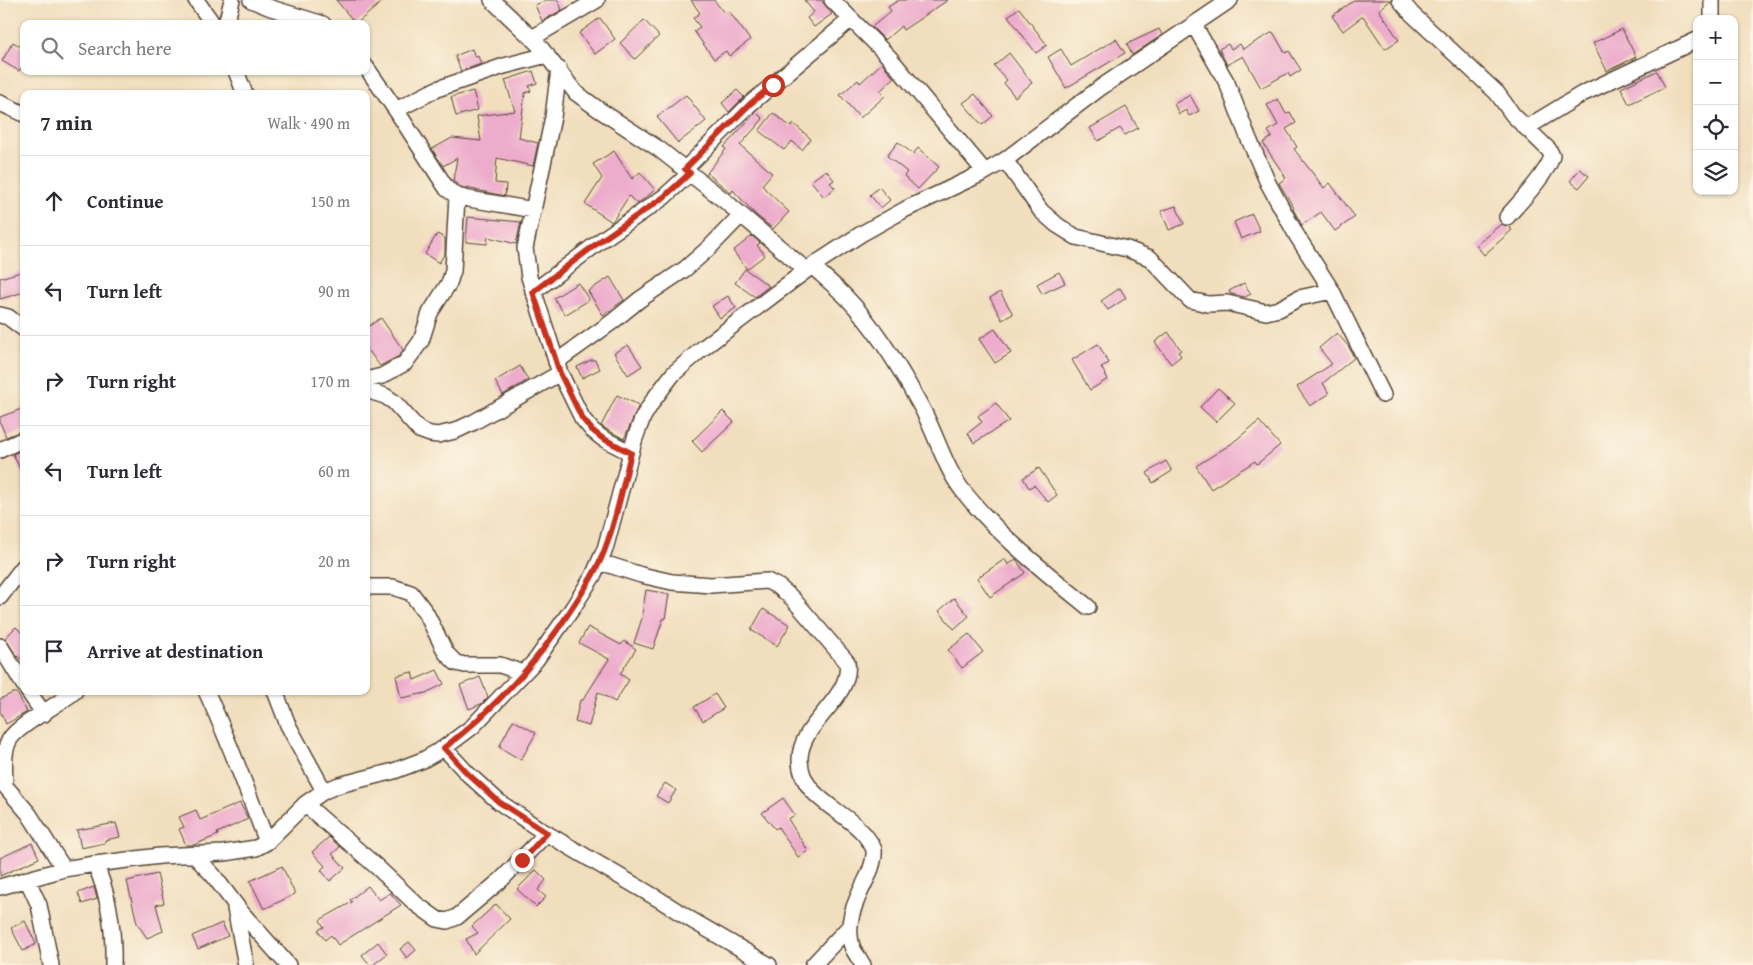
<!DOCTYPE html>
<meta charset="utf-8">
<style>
:root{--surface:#fff;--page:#f7f7f7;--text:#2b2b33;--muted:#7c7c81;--line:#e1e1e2}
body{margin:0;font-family:"Gentium Book Plus",serif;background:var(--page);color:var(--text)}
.controls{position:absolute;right:15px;top:15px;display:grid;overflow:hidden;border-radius:10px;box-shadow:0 1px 4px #0004}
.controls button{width:45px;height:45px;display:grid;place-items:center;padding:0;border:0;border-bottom:1px solid var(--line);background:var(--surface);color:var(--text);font:25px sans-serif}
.stop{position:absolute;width:15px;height:15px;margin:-11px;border:4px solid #c8321e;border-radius:50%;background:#fff}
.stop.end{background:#c8321e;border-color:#fff;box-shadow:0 1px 5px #0008}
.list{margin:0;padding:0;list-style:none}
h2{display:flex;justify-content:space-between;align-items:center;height:65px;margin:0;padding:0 20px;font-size:21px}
h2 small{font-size:16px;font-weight:400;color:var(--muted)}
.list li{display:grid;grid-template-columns:32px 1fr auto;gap:15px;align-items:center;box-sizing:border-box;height:90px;padding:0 20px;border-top:1px solid var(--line)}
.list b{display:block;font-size:19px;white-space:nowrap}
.list em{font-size:16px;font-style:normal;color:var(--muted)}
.icon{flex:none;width:28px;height:28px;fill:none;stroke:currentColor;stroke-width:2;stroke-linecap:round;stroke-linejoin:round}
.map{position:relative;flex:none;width:1753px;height:965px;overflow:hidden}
.search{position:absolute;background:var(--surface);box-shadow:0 1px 4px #0004;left:20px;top:20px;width:350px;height:55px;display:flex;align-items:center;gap:12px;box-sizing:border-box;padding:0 18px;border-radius:10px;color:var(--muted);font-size:19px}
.panel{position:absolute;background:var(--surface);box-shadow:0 1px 4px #0004;left:20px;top:90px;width:350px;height:605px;border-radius:10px}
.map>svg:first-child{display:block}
.building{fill:#edaccc}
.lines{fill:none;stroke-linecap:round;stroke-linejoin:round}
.street-casing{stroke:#564536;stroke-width:18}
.street{stroke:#fff;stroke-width:15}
.route{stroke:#c8321e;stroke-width:6}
</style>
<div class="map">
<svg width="1753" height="965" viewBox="0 0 1753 965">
<rect width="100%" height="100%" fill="#fcf5e5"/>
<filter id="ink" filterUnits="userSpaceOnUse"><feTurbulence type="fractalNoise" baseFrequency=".02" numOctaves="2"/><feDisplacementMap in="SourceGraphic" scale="10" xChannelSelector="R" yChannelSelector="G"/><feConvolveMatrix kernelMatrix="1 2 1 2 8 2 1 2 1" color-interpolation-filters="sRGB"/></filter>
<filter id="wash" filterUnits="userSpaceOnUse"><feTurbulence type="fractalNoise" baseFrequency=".0096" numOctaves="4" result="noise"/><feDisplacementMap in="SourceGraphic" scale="20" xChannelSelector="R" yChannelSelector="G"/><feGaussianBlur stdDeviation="1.12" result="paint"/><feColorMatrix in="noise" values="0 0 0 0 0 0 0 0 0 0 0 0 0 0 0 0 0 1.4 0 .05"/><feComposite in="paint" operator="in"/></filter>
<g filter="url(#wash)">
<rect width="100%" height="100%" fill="#f1debd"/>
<g id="blocks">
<path class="building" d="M336,0H384L356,24Z
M546,0H558L562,10L542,21L535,5Z
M691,0H714L725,14L729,11L750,40L729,56L726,51L714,59L694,31L700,27L693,18L700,13Z
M804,0H821L832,14L814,27L807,18L814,12Z
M899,0H948L903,30L901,26L885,40L872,27L891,11L888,7Z
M1355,0H1391L1379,10L1399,40L1385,49L1363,16L1343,31L1332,16Z
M1019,8L1047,45L1036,53L1008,16Z
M600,18L615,39L595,54L579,33Z
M644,20L659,36L635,59L620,43Z
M1159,29L1162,35L1132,55L1127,44Z
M1622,29L1636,57L1607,71L1593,43Z
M1273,32L1285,53L1289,51L1301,70L1290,77L1288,73L1261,88L1243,56L1227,65L1219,49L1228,44L1231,49L1240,44L1243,49Z
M1116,39L1125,53L1066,88L1048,57L1061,49L1071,66Z
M13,42L24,49V63L19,71L2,61Z
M472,49L475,57L478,56L481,64L461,71L455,56Z
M1009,53L1032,83L1015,97L1004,83L1007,80L994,66Z
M882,63L894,78L880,91L885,96L860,118L840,95L858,80L860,83Z
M533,71L537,83L529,86L531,91L525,93L519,138L538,143L533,166L497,158L495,183L506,184L505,196L461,187L453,181L457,158L443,166L432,149L452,138L481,141L477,116L515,111L505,80Z
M1657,71L1665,87L1629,104L1621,88Z
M737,90L744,97L729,112L722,103Z
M473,91L478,110L456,116L451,97Z
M975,94L993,116L982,125L963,103Z
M686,95L706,121L678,143L657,117Z
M1190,95L1199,111L1189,116L1186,110L1179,114L1174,104Z
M1278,99L1286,114L1290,112L1296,123L1286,129L1297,147L1294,149L1324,188L1330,183L1355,217L1335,231L1321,212L1302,225L1293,209L1294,208L1279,183L1286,178L1263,143L1272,137L1268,131L1278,125L1267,105Z
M1126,107L1138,128L1125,135L1120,128L1098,141L1090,128Z
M756,112L763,119L740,145L772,173L762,185L766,190L789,212L773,229L756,215L733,190L731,193L707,173L726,149L724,147Z
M773,113L791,127L794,124L811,139L802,150L792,141L784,150L759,131Z
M898,142L913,154L918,148L939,167L918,189L904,176L907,172L887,156Z
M614,151L632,179L640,172L655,190L637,204L629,196L612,222L585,204L602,178L593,164Z
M1580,169L1589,176L1579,188L1570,181Z
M826,170L834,180L830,183L835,188L824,197L811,181Z
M879,187L890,200L881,208L870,195Z
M1176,206L1184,224L1169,230L1161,211Z
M1252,214L1260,231L1241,239L1234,222Z
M468,217L521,222L516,244L488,237L487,244L466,242Z
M1501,224L1508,226L1512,230L1484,255L1476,245Z
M437,234L445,238V253L439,263L425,254Z
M752,236L760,243L757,245L765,255L747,269L733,251Z
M745,269L769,286L755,297L735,283Z
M24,271V292L0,299V278Z
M1059,272L1065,283L1042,294L1037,284Z
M610,277L624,300L603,315L588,291Z
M578,283L589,300L565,315L554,298Z
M1244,283L1251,294L1245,297L1231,294L1229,291Z
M1120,288L1126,298L1108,310L1101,301Z
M1000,292L1013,314L1002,320L990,298Z
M728,296L736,308L720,318L712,306Z
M381,318L403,350L399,356L380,366L366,347V328Z
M995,329L1011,353L995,363L979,339Z
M1168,332L1181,350L1178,352L1181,356L1171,364L1155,342Z
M1337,333L1349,347L1354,358L1323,383L1329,394L1310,406L1297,387L1332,364L1319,348Z
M1098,344L1109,363L1101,367L1108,379L1090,390L1072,360Z
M628,345L642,366L628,375L614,353Z
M591,360H595L600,369L582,378L577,367Z
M520,366L528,380L503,395L495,381Z
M1218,388L1235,403L1216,422L1200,407Z
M617,395L639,405L624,439L601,426Z
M996,403L1009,421L974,443L968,433L982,422L978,416Z
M24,408V430L6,437L0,422V417Z
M723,411L734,422L702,452L692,441Z
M1259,421L1280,445L1257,464L1255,461L1211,489L1196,466L1231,444Z
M24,449V478L13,454Z
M1166,461L1172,471L1153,483L1147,473Z
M1039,468L1057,495L1048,502L1034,485L1029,488L1023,478Z
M1005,559L1008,565L1016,559L1025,573L990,597L977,578Z
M646,590L669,594L665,619H663L653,649L634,643L643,615H642Z
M954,598L969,616L954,629L939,611Z
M763,609L790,625L777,646L751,630Z
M16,627L24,635V662L16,655L5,638Z
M588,627L621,645L624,641L636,649L620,674L629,680L615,702L598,692L589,726L575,722L580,700H583L609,659L579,643Z
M969,634L983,652L962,668L948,650Z
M437,670L444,684L426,693L401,698L396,676L412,672L414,680Z
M480,677L488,697L481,704L469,709L460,685Z
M13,693H17L27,712L6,724L0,711V699Z
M715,694L724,708L703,721L694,707Z
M513,720L536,733L521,760L499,747Z
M665,783L676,790L668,803L656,796Z
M783,798L795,815L788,819L808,851L798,857L778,827L775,829L762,813Z
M240,803L248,819L217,833L218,835L194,845H186L179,829L184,827L179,817L196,810L200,820Z
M116,823L120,837L105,840V843L81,848L77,830Z
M329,837L340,847L332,854L345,868L330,881L321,870L325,866L312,852Z
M32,843L39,858L0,876V858Z
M282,866L295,894L264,909L250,881Z
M536,870L546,880L538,890L546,897L536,907L517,889Z
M157,874L164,903L156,905L163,931L147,938L137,923L127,881Z
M368,886L379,900L390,893L401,905L338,945L331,935L325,940L318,930L324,927L320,920L352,902L350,900Z
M94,887L97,899L82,904L78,893Z
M496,904L510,919L474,954L466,939L478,933L472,926Z
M25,921L36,944L23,951L11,928Z
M222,923L228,936L198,949L192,936Z
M378,942L387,954L373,965H370L362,955Z
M409,942L416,950L407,958L400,949Z"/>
</g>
</g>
<g filter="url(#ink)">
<use href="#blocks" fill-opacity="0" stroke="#564536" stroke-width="1"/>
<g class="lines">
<defs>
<path id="street" d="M196,0L213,24
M251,0L271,8L323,24
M492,0L537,43L576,93L598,109L659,149L725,201L806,270
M832,0L889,57L985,172
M1400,0L1412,14L1497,93L1513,115L1549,150L1552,156C1548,173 1519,203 1507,217
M1712,19V0
M226,24L232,0
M1194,25L1227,83L1248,137L1268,183L1297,236L1332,291L1383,395
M532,38L597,0
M366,67L396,110L447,189L457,196L469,199L534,210
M559,69L553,117L525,248L529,277L560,373L582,418L592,430L602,438L631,453
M236,71L245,94
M0,103L24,114
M396,110L437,89L504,66L547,55
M1526,128L1582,94L1697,40
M1005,160L1041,211L1057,225L1076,237L1127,249L1150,258L1190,300L1208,304L1227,303L1266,312L1279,309L1299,298L1332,291
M685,169L750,104L851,19
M812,266C823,276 835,286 846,297C875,327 899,366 919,403C935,430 944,467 963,491C998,535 1044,571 1088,607
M533,292L603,239L664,197L690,173
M0,315L8,317L24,329
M556,362L612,322L639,300L685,269L710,247L741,215
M366,380L382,376L405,363L421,341L430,313L449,283L453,271L457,196
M366,390L385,396L394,402L419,430L430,434L438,435L455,431L474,422L560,373
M0,450L24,439
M600,562L641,575L672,582L711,585L767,581L779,587L792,598L847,662C853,699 800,722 800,759C800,798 843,809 864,834C868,839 872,844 874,850C875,859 871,869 868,876C857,898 843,924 853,949C856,954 860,960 863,965
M366,587H393L411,593L426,613L446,653L456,663L465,665H500L523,673
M0,597L24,566
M0,646L24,685
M28,691L44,714
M206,691C229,740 247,791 267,842
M275,691L288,725L324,791
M444,748L468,774L499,802L539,829L660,900L693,921L769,965
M0,780L29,814L64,869
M5,785C5,771 2,752 10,739C19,724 59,705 75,691
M305,804L377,867L416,904L437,919L447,921L457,917L501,880L547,833
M194,855L213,875L241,912L288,965
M95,864C109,895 114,931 113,965
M27,879L39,905L51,965
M0,887L64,869L95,864L160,856L224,853L256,848L267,842L305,804L324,791L339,785L394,771L423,760L444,748L472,727L536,660L572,609L593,576L605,549L635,438L643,417L654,399L673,374L703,348L812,266L861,234L906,209L985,172L1005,160L1100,88L1230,0
M235,908L246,965
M813,965L849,927"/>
</defs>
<use href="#street" class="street-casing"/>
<use href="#street" class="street"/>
</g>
</g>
<g class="lines" filter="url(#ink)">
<path class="route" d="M522,860L547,833L499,802L468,774L444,748C496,708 541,658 576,602C587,585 598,568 605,549C617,518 623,485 631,453L602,438L592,430L582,418L560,373L533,292L603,239L664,197L690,173L685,169L750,104L773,85"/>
</g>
</svg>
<div class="controls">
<button>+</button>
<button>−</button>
<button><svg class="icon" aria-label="locate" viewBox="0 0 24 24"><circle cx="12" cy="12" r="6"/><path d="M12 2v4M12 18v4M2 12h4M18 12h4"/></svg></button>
<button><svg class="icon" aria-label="layers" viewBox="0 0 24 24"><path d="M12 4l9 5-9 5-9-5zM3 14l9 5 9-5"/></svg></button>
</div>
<div class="stop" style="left:773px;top:85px"></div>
<div class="stop end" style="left:522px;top:860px"></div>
<div class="search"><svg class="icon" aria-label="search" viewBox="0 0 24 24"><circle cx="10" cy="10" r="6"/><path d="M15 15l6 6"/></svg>Search here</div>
<section class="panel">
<h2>7 min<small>Walk · 490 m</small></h2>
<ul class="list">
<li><svg class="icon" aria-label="ahead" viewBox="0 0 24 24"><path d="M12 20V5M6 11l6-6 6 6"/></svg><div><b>Continue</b></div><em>150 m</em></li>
<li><svg class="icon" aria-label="left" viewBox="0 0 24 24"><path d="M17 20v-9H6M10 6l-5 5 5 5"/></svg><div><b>Turn left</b></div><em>90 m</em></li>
<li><svg class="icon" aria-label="right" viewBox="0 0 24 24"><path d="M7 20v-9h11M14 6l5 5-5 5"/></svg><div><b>Turn right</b></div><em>170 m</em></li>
<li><svg class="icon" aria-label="left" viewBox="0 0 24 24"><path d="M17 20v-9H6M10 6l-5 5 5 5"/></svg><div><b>Turn left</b></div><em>60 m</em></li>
<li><svg class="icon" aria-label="right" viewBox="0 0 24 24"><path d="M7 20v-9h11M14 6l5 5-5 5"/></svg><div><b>Turn right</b></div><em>20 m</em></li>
<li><svg class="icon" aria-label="arrive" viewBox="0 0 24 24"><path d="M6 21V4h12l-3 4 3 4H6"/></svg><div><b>Arrive at destination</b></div></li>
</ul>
</section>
</div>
